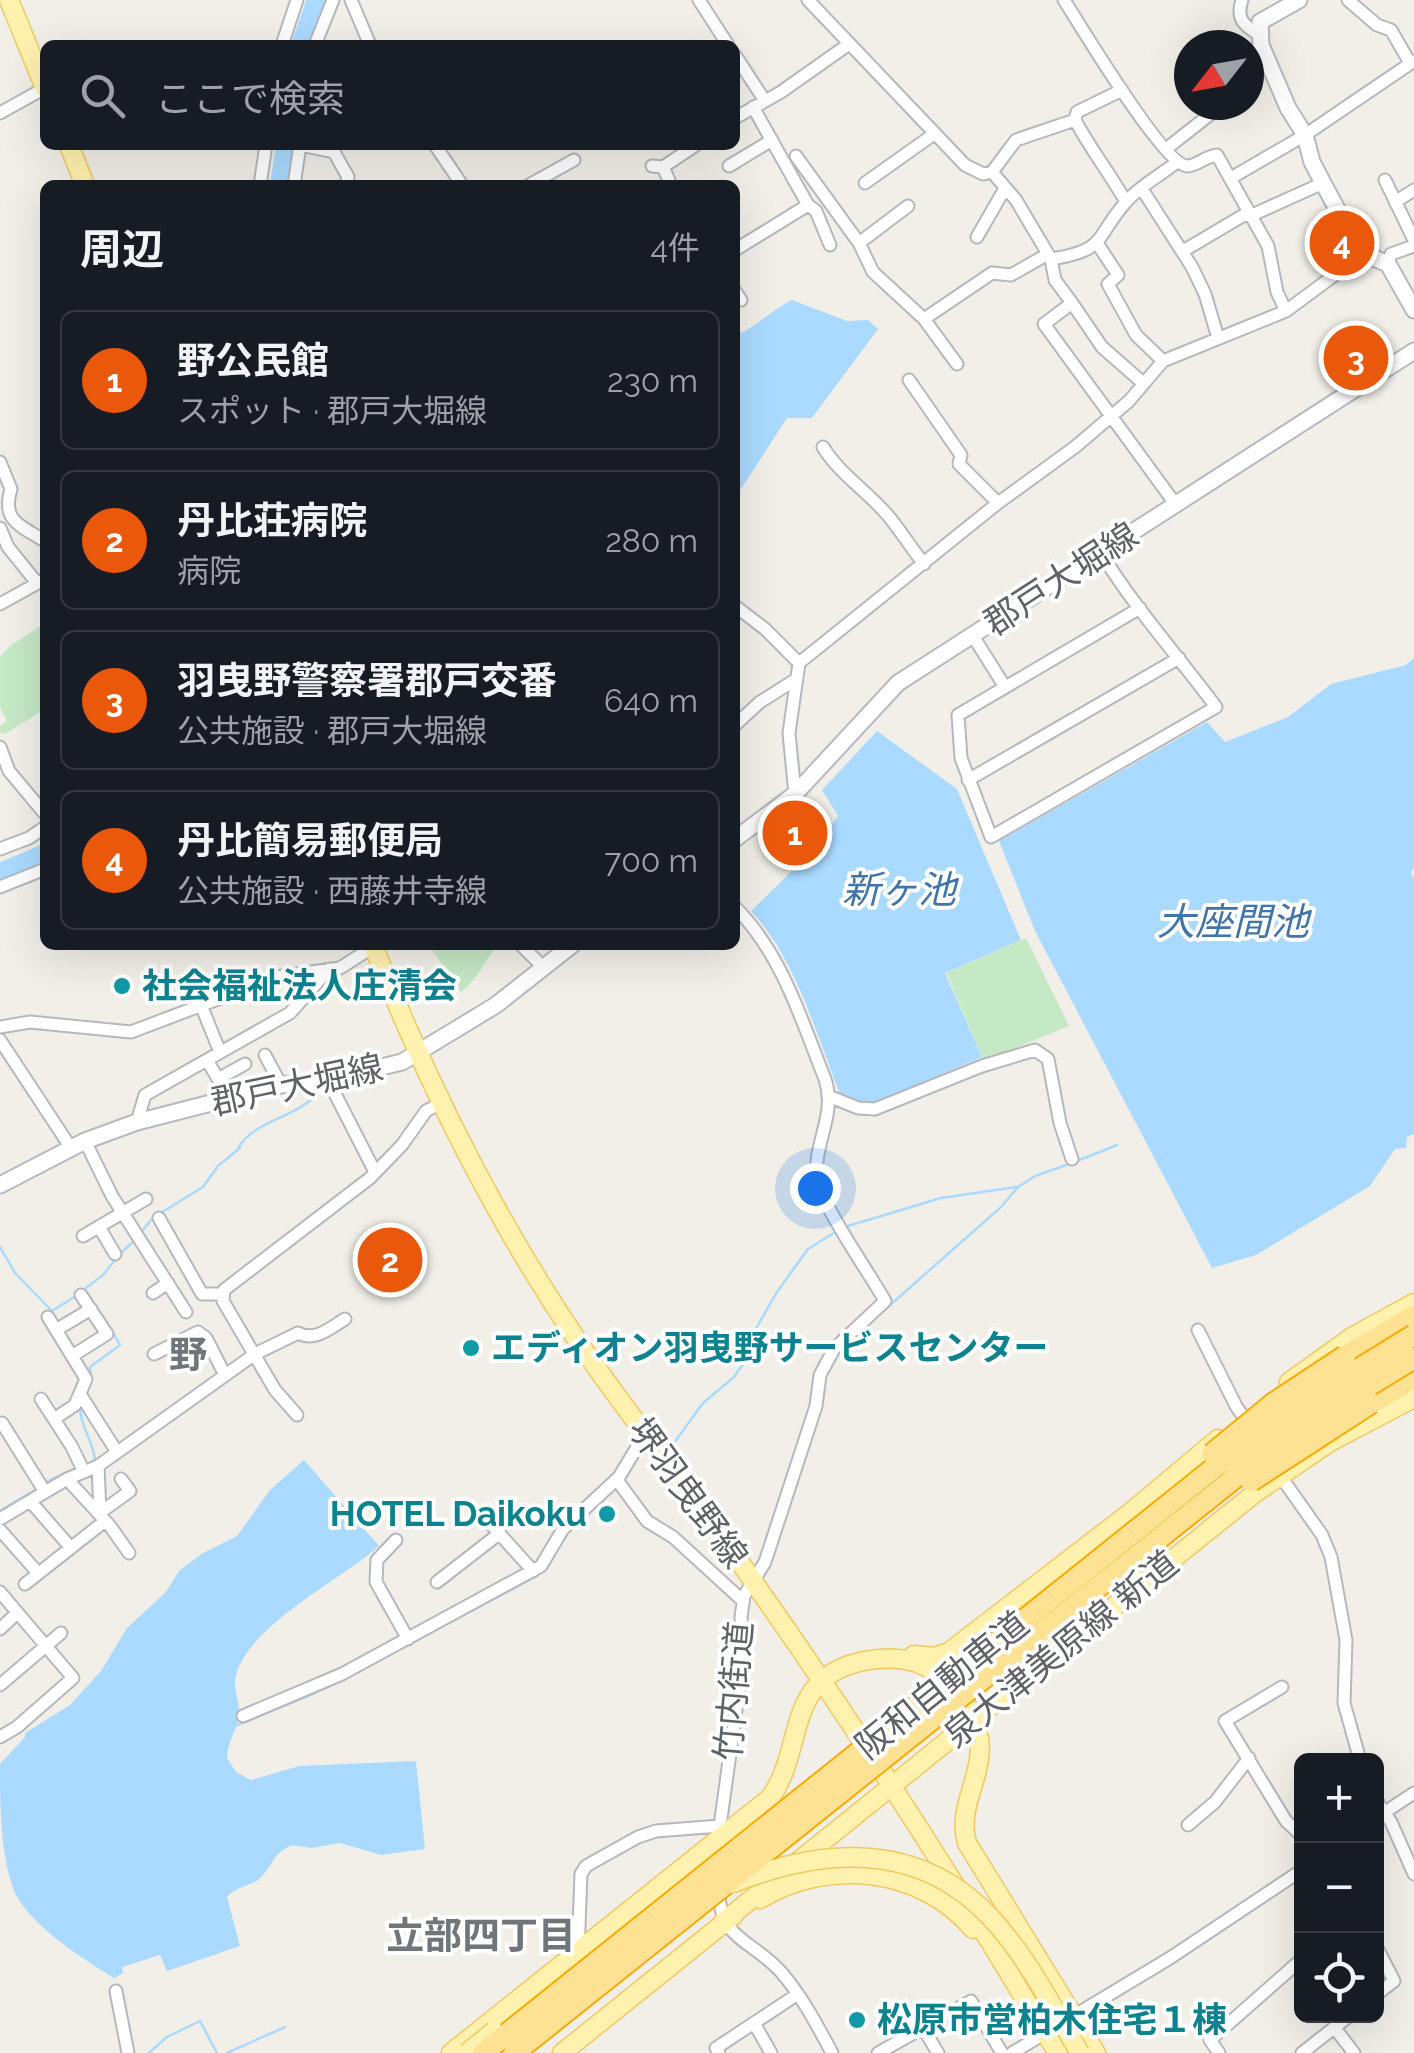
<!DOCTYPE html>
<html lang="ja">
<meta charset="utf-8">
<style>
:root{--surface:#171b24;--page:#242831;--text:#f1f3f6;--muted:#9ea1a6;--line:#363941;--accent:#ea580c}
body{margin:0;font-family:Raleway,"Noto Sans JP",sans-serif;background:var(--page);color:var(--text)}
.controls{position:absolute;right:30px;bottom:30px;display:grid;overflow:hidden;border-radius:15px;box-shadow:0 10px 40px #0002}
.controls button{width:90px;height:90px;display:grid;place-items:center;padding:0;border:0;border-bottom:2px solid var(--line);background:var(--surface);color:var(--text);font:50px sans-serif}
.compass{position:absolute;left:1174px;top:30px;width:90px;height:90px;border-radius:50%;background:var(--surface);box-shadow:0 10px 40px #0002;rotate:239deg}
.you{position:absolute;left:815px;top:1188px;width:35px;height:35px;margin:-25px;border:8px solid #fff;border-radius:50%;background:#1a73e8;box-shadow:0 0 0 15px #1a73e833}
.badge{display:grid;place-items:center;width:65px;height:65px;border-radius:50%;background:var(--accent);color:#fff;font-size:32px;font-weight:700}
.pin{position:absolute;translate:-50% -50%;border:5px solid #fff;box-shadow:0 2px 10px #0006}
.list{margin:0;padding:0;list-style:none}
h2{display:flex;justify-content:space-between;align-items:center;height:130px;margin:0;padding:0 40px;font-size:42px}
h2 small{font-size:32px;font-weight:400;color:var(--muted)}
.list li{display:grid;grid-template-columns:65px 1fr auto;gap:30px;align-items:center;box-sizing:border-box;height:140px;margin:0 20px 20px;padding:0 20px;border:2px solid var(--line);border-radius:15px}
.list b{display:block;font-size:38px;white-space:nowrap}
.list p{margin:0;font-size:32px;white-space:nowrap;color:var(--muted)}
.list em{font-size:32px;font-style:normal;color:var(--muted)}
.icon{flex:none;width:55px;height:55px;fill:none;stroke:currentColor;stroke-width:2;stroke-linecap:round;stroke-linejoin:round}
.map{position:relative;flex:none;width:1414px;height:2053px;overflow:hidden}
.search{position:absolute;background:var(--surface);box-shadow:0 10px 40px #0002;left:40px;top:40px;width:700px;height:110px;display:flex;align-items:center;gap:25px;box-sizing:border-box;padding:0 35px;border-radius:15px;color:var(--muted);font-size:38px}
.panel{position:absolute;background:var(--surface);box-shadow:0 10px 40px #0002;left:40px;top:180px;width:700px;height:770px;border-radius:15px}
.map>svg:first-child{display:block}
.green{fill:#c5e8c5}
.water{fill:#aadaff}
.lines{fill:none;stroke-linecap:round;stroke-linejoin:round}
.stream{stroke:#aadaff;stroke-width:2.5}
.river{stroke:#aadaff;stroke-width:18}
.street-casing{stroke:#b5b8bc;stroke-width:15}
.secondary-casing{stroke:#b6babf;stroke-width:19}
.primary-casing{stroke:#f2c960;stroke-width:21}
.highway-casing{stroke:#f9ab00;stroke-width:24}
.street{stroke:#fff;stroke-width:11}
.secondary{stroke:#fff;stroke-width:15}
.primary{stroke:#fff2af;stroke-width:18}
.highway{stroke:#fde293;stroke-width:20}
.primary-bridge-casing{stroke:#f2c960;stroke-width:21;stroke-linecap:butt}
.highway-bridge-casing{stroke:#f9ab00;stroke-width:24;stroke-linecap:butt}
.primary-bridge{stroke:#fff2af;stroke-width:18}
.highway-bridge{stroke:#fde293;stroke-width:20}
.culture-dot{fill:#0f9aa8;stroke:#fff;stroke-width:4}
.labels{text-anchor:middle;stroke-width:8;stroke-linejoin:round;paint-order:stroke}
.street-label{font-size:35px;fill:#5f6368;stroke:#fff}
.culture-label{font-size:35px;font-weight:bold;fill:#0d838f;stroke:#fff;text-anchor:start}
.water-label{font-size:38px;font-style:italic;fill:#4174aa;stroke:#fff}
.neighbourhood-label{font-size:38px;font-weight:bold;fill:#70757a;stroke:#fff}
</style>
<div class="map">
<svg width="1414" height="2053" viewBox="0 0 1414 2053">
<rect width="100%" height="100%" fill="#f1efe8"/>
<path class="green" d="M45,623V709L5,734L0,733V726L7,720L0,708V657L10,646Z
M1026,938L1069,1026L984,1061L946,973Z
M429,945H498C484,962 478,979 461,992Z"/>
<path class="water" d="M792,300L847,321L868,320L878,329L812,418H787L735,498V336C757,326 770,311 792,300Z
M1414,658V867L1411,873L1414,880V1134L1407,1137L1406,1148L1395,1149L1370,1186L1256,1255L1212,1268L1035,931L999,841L1207,722L1225,742L1288,717L1331,684L1406,665Z
M877,731L957,789L1021,940L945,973L982,1057L874,1103H858L840,1094C816,1034 796,959 751,911L816,847L838,816L822,790Z
M304,1460L379,1546C340,1581 251,1623 236,1675C232,1688 240,1700 239,1713C238,1729 227,1742 227,1758L236,1772L251,1780L299,1766L416,1761L425,1849L381,1855L340,1843L312,1848L292,1845C272,1855 275,1861 263,1875C255,1886 236,1886 227,1897L240,1946L167,1971L160,1955L122,1967L123,1973L114,1978C82,1958 32,1927 15,1893C0,1855 0,1806 0,1764L25,1737V1733L70,1705L101,1671L127,1628L166,1592L179,1571L203,1553L237,1536L270,1490Z"/>
<g class="lines">
<path class="stream" d="M1077,1161L1117,1145
M159,1214L203,1187L218,1166L240,1148H238C257,1117 299,1120 323,1087
M848,1226L941,1198L1016,1187
M142,1231L152,1219
M0,1247L15,1273L52,1311L76,1296
M121,1253L134,1241
M82,1291L103,1275L116,1259
M863,1329L1001,1207L1018,1187L1035,1176L1069,1164
M91,1382L90,1367L120,1345L113,1333
M80,1407C80,1427 94,1442 95,1461
M671,1447L703,1403L734,1377L751,1353L754,1332L777,1292L808,1249L837,1231
M46,1482L70,1471
M593,1509L604,1500
M0,1511L35,1490
M548,1566L561,1543
M324,1689L537,1576
M237,1725L315,1693
M149,2053L167,2037L200,2021L217,2053
M227,2053L285,2027"/>
<path class="river" d="M300,45L316,0
M279,185L285,145
M0,872L45,853"/>
<defs>
<path id="street" d="M351,0L370,45
M699,0L728,45
M808,0L965,165L983,174L992,172L1016,200L1051,259L1055,280L1072,303L1044,324L1176,505
M1242,0C1236,18 1243,25 1258,34
M1348,0L1377,25L1391,30L1410,63
M282,45L297,0
M315,45L333,0
M735,55L765,101
M1249,56L1261,45
M1122,90L1077,112L1075,120C1091,150 1109,172 1126,202
M753,107L808,205L816,211L830,245
M0,113L45,88
M735,118L781,92L849,44
M301,145L334,152L348,177L346,185
M435,145L462,185
M1166,149L1213,112L1211,105
M796,156L859,243L873,272L924,319L992,273L1011,275L1048,254
M652,166L663,167L696,145
M729,166L772,140
M663,167L671,185
M992,172L1016,140L1075,120
M1231,178L1305,135L1414,61
M1385,180L1414,240
M865,183L934,134
M260,185L266,145
M294,185L300,145
M529,185L574,160
M1142,189L1192,267L1205,294L1218,338
M1395,202L1414,190
M1250,216L1323,183
M977,237L1004,190
M859,243L908,206
M1097,243L1118,275L1108,284L1136,335L1163,361
M735,250L808,205
M1183,251L1249,212
M1051,259C1107,250 1094,239 1125,203C1138,187 1161,175 1177,162
M1388,264L1391,254L1414,246
M735,291L741,300
M1072,303L1102,347L1143,383
M1286,311L1340,271L1366,257
M924,319L957,364
M909,380L961,455L959,464L998,503
M823,447C841,476 869,492 890,518C902,533 912,549 924,564
M0,462L11,489C1,521 21,526 45,541
M0,528L8,547L37,583
M1101,553C1134,607 1178,656 1216,707L991,837L961,758L958,715L1140,608
M0,604L45,579
M735,606L765,629L799,663
M973,636L1005,687
M799,663L998,503L1075,447L1129,401L1163,361L1286,311L1277,292L1268,246L1217,155C1206,156 1198,165 1188,166C1165,167 1080,25 1064,0
M735,725L760,702L795,680
M0,747L9,771L45,814
M968,780L1179,658
M795,794L789,733L799,663
M0,849L29,838L45,827
M0,887L45,869
M521,945L544,968
M201,1005L220,1052
M0,1027L30,1022L131,1032L276,977L340,968L376,945
M0,1040L71,1148
M265,1055L281,1085
M207,1060L225,1091V1100
M218,1079L245,1064
M328,1080L374,1170
M831,1097L858,1108L875,1109L982,1066L1035,1050L1048,1059L1060,1123L1072,1159
M137,1122L145,1095L290,1013L329,969
M85,1141L112,1196L186,1312
M159,1218L202,1294H222
M99,1227L115,1254
M83,1236L146,1199
M153,1293L168,1283
M48,1317L86,1379L75,1405L54,1419
M56,1330L91,1309
M1198,1330L1236,1406L1251,1428
M154,1354L198,1332L206,1338L225,1375
M72,1356L107,1334L81,1295
M80,1394L117,1452
M41,1399L72,1447L84,1472
M297,1415L275,1390L223,1301L224,1290L370,1178L402,1145L426,1111L441,1103
M2,1423L45,1492
M98,1466L100,1514
M1279,1474L1322,1535L1331,1557L1346,1640L1344,1703L1360,1760
M67,1479L110,1526L129,1553
M617,1480L647,1521L673,1537L743,1601
M30,1501L71,1548
M101,1512L130,1491L121,1479
M0,1519L67,1479L98,1466L255,1354L298,1333C315,1342 330,1328 345,1319
M487,1520L533,1571
M0,1530L38,1573
M396,1540L377,1560L376,1582L408,1639
M437,1582L500,1533
M25,1584L105,1521
M0,1592L73,1678L17,1727L0,1737
M0,1629L17,1613
M0,1685L61,1633
M1282,1687L1225,1721L1286,1821L1302,1836
M243,1716L342,1674L541,1566L563,1529L619,1477L645,1434
M1376,1800L1391,1822L1414,1874
M1376,1818L1414,1793
M1188,1825L1215,1802L1249,1758
M719,1865L720,1826L744,1652L741,1617L744,1596L765,1562L816,1406L820,1375L834,1349L885,1301C870,1274 820,1203 817,1178C813,1143 837,1115 825,1079C801,1019 782,954 735,907
M719,1889C718,1940 753,1940 781,1972C802,1996 817,2025 832,2053
M1376,1946L1394,1981L1376,1995
M578,1952L581,1874L586,1866L638,1837L656,1831L720,1826
M116,1991L128,2053
M754,2023L771,2053
M1334,2027L1354,2053
M923,2028L938,2053
M719,2053L716,2048L798,1994
M878,2053L971,2001L1002,2053
M1012,2053L1170,1958L1302,1870
M1219,2053L1210,2040L1302,1959
M1302,2053L1349,2016"/>
<path id="secondary" d="M1299,0L1260,22L1261,45L1288,108L1305,135L1312,162L1323,183L1360,252L1388,264L1414,310
M735,839L795,794L898,683L1414,351
M0,1185L85,1141L137,1122L281,1085L328,1080L402,1062L496,1005L572,945"/>
<path id="primary" d="M9,0L45,88
M69,145L85,185
M373,945C427,1083 494,1217 577,1340C634,1423 698,1501 755,1584C855,1726 949,1872 1038,2021
M1289,1382L1352,1337L1414,1303
M914,1655L934,1657L949,1652L1131,1512L1218,1439
M760,1899C828,1858 920,1867 973,1929
M723,1922L1255,1493L1330,1442L1414,1398
M1031,2011L1058,2053
M451,2053L770,1798C806,1748 783,1677 864,1661C885,1657 906,1657 925,1666C953,1679 973,1708 979,1738C985,1775 956,1806 967,1843L1096,2053
M562,2053L734,1915"/>
<path id="highway" d="M1345,1356L1414,1316
M1371,1403L1414,1378"/>
</defs>
<use href="#street" class="street-casing"/>
<use href="#secondary" class="secondary-casing"/>
<use href="#primary" class="primary-casing"/>
<use href="#highway" class="highway-casing"/>
<use href="#street" class="street"/>
<use href="#secondary" class="secondary"/>
<use href="#primary" class="primary"/>
<use href="#highway" class="highway"/>
<defs>
<path id="primary-bridge" d="M731,1884C823,1847 919,1840 992,1919C1028,1958 1053,2008 1080,2053
M467,2053L494,2031"/>
<path id="highway-bridge" d="M1212,1454L1274,1403L1345,1356
M1251,1481L1371,1403
M483,2053L1214,1468L1310,1399L1414,1335
M514,2053L1242,1472L1316,1418L1414,1358"/>
</defs>
<use href="#primary-bridge" class="primary-bridge-casing"/>
<use href="#highway-bridge" class="highway-bridge-casing"/>
<use href="#primary-bridge" class="primary-bridge"/>
<use href="#highway-bridge" class="highway-bridge"/>
</g>
<g class="culture-dot">
<circle cx="122" cy="986" r="10"/>
<circle cx="471" cy="1348" r="10"/>
<circle cx="607" cy="1514" r="10"/>
<circle cx="857" cy="2020" r="10"/>
</g>
<g class="labels">
<g class="street-label">
<text transform="translate(1061 579) rotate(-33)" y="12">郡戸大堀線</text>
<text transform="translate(297 1085) rotate(-12)" y="12">郡戸大堀線</text>
<text transform="translate(688 1493) rotate(54)" y="12">堺羽曳野線</text>
<text transform="translate(1061 1649) rotate(-39)" y="12">泉大津美原線 新道</text>
<text transform="translate(942 1685) rotate(-39)" y="12">阪和自動車道</text>
<text transform="translate(734 1691) rotate(-85)" y="12">竹内街道</text>
</g>
<g class="culture-label">
<text x="142" y="998">社会福祉法人庄清会</text>
<text x="491" y="1360">エディオン羽曳野サービスセンター</text>
<text x="587" y="1526" text-anchor="end">HOTEL Daikoku</text>
<text x="877" y="2032">松原市営柏木住宅１棟</text>
</g>
<g class="water-label">
<text x="899" y="903">新ヶ池</text>
<text x="1233" y="935">大座間池</text>
</g>
<g class="neighbourhood-label">
<text x="188" y="1368">野</text>
<text x="481" y="1949">立部四丁目</text>
</g>
</g>
</svg>
<div class="controls">
<button>+</button>
<button>−</button>
<button><svg class="icon" aria-label="locate" viewBox="0 0 24 24"><circle cx="12" cy="12" r="6"/><path d="M12 2v4M12 18v4M2 12h4M18 12h4"/></svg></button>
</div>
<svg class="compass" viewBox="-18 -18 36 36"><path d="M0-13l5 13h-10z" fill="#e53935"/><path d="M0 13l5-13h-10z" fill="#9ea1a6"/></svg>
<div class="you"></div>
<div class="pin badge" style="left:795px;top:833px">1</div>
<div class="pin badge" style="left:390px;top:1260px">2</div>
<div class="pin badge" style="left:1356px;top:358px">3</div>
<div class="pin badge" style="left:1342px;top:243px">4</div>
<div class="search"><svg class="icon" aria-label="search" viewBox="0 0 24 24"><circle cx="10" cy="10" r="6"/><path d="M15 15l6 6"/></svg>ここで検索</div>
<section class="panel">
<h2>周辺<small>4件</small></h2>
<ul class="list">
<li><span class="badge">1</span><div><b>野公民館</b><p>スポット · 郡戸大堀線</p></div><em>230 m</em></li>
<li><span class="badge">2</span><div><b>丹比荘病院</b><p>病院</p></div><em>280 m</em></li>
<li><span class="badge">3</span><div><b>羽曳野警察署郡戸交番</b><p>公共施設 · 郡戸大堀線</p></div><em>640 m</em></li>
<li><span class="badge">4</span><div><b>丹比簡易郵便局</b><p>公共施設 · 西藤井寺線</p></div><em>700 m</em></li>
</ul>
</section>
</div>
